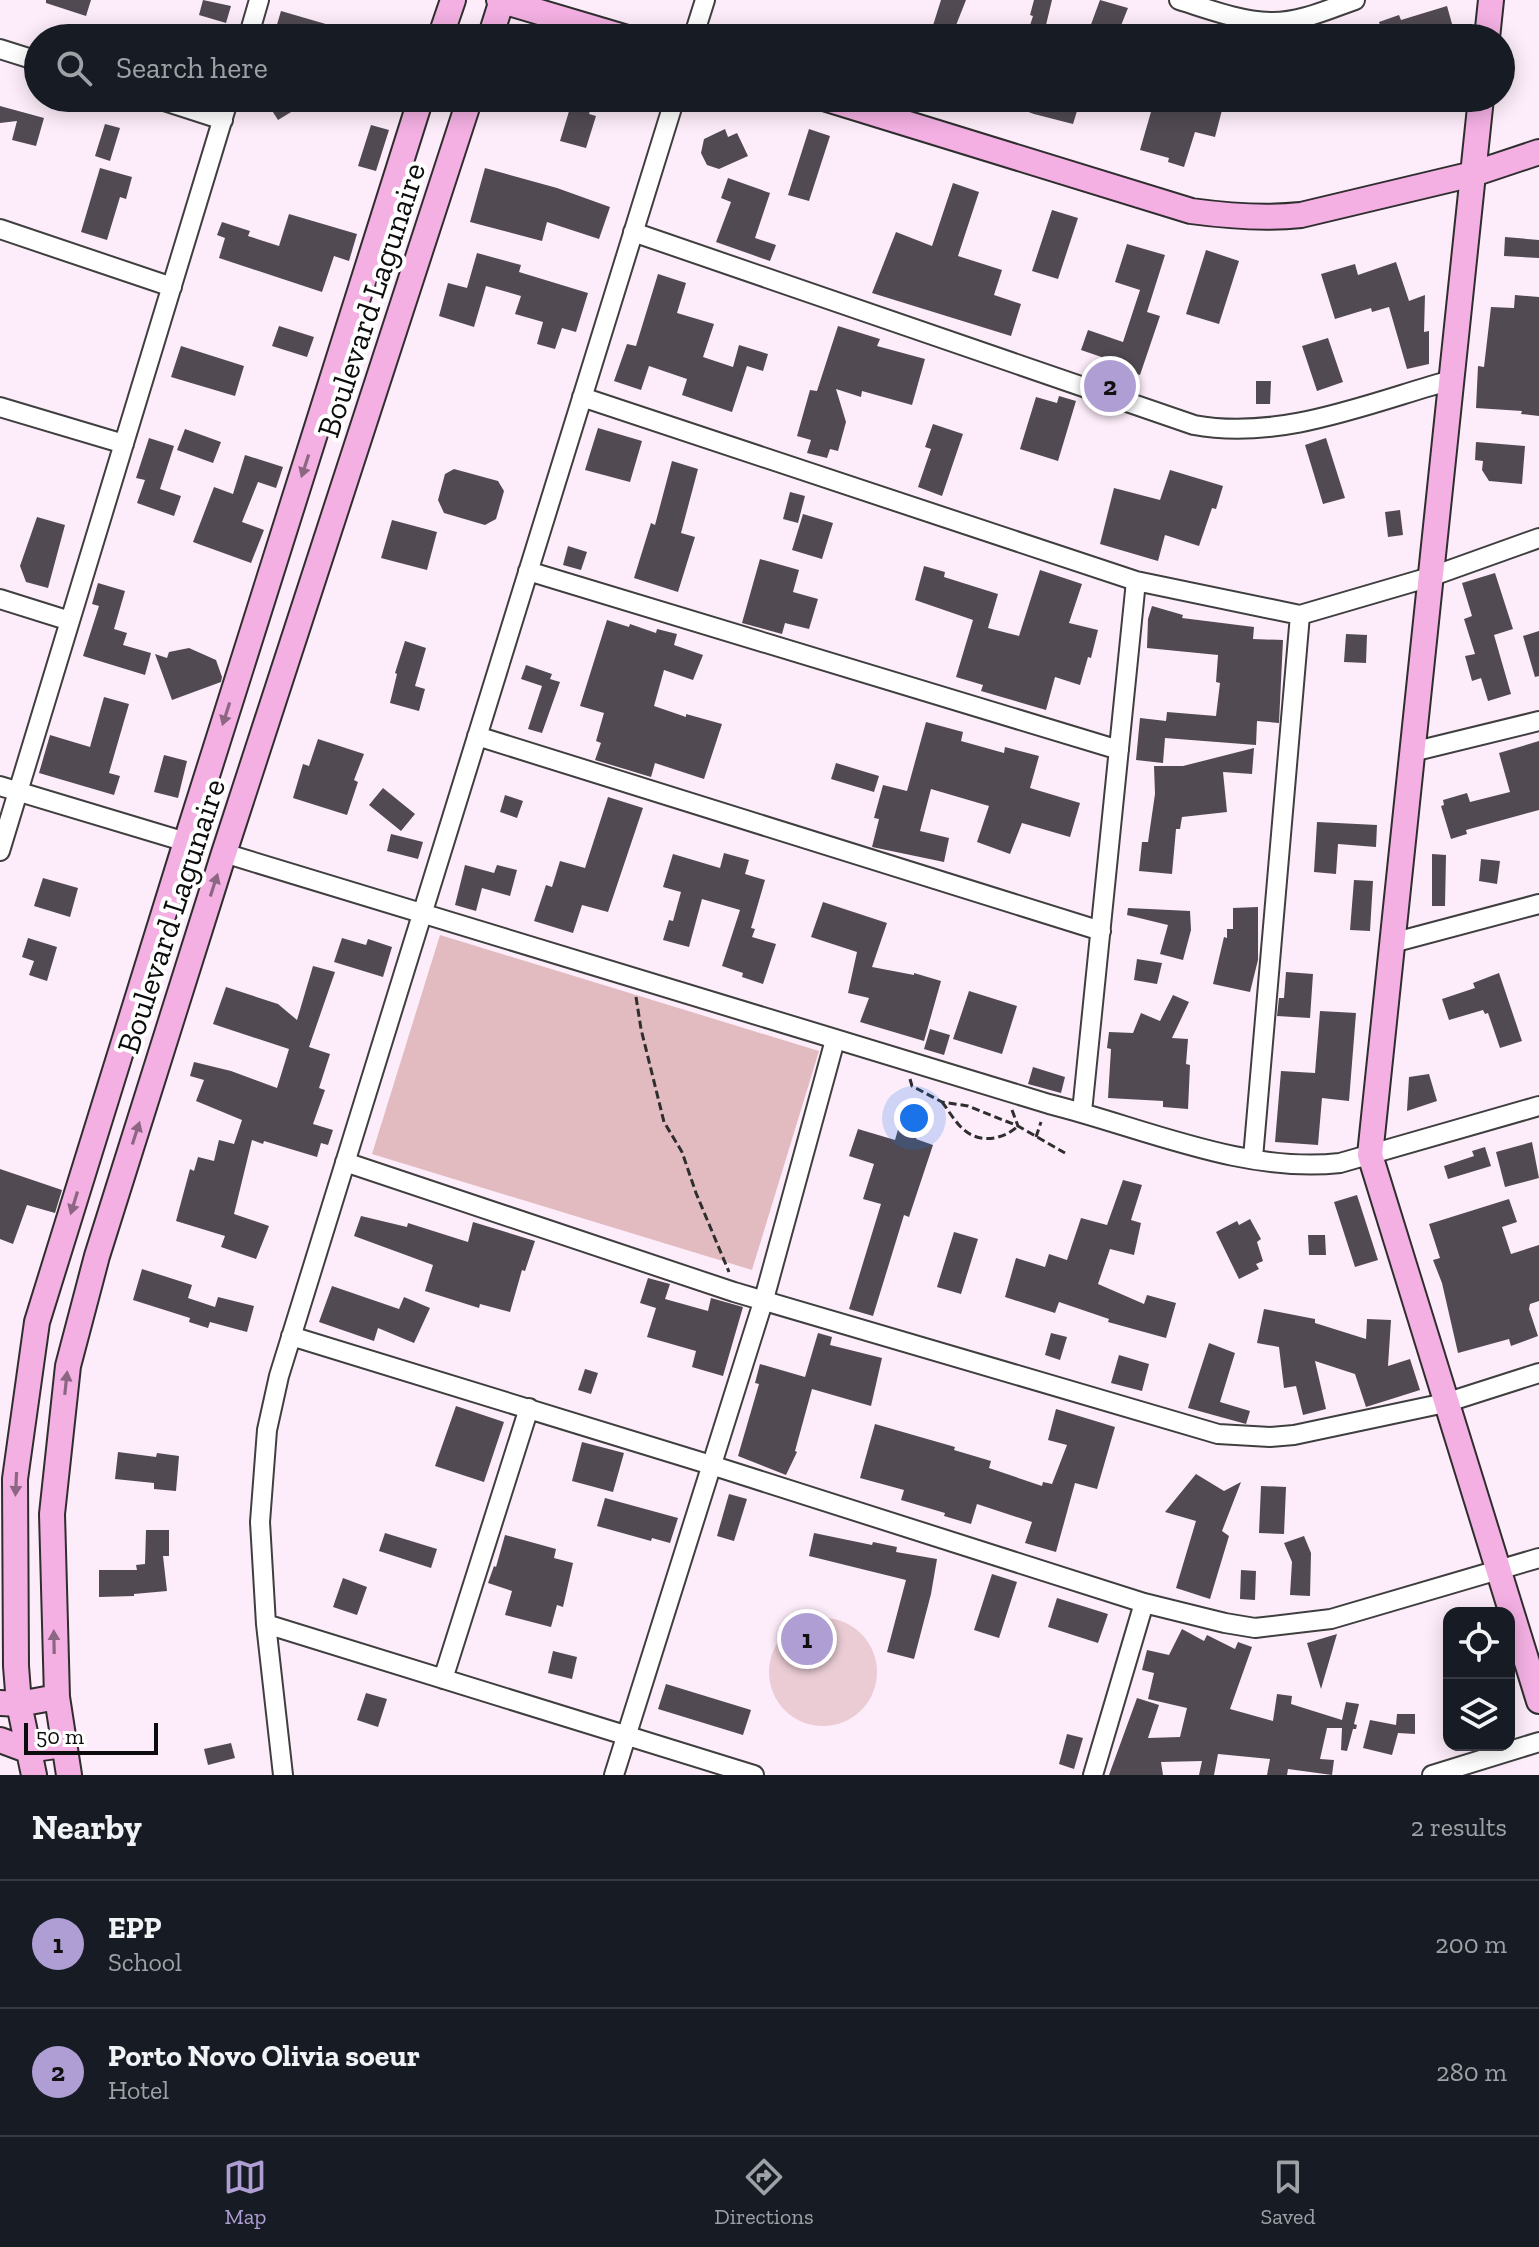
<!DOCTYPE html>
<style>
:root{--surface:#171b24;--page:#242831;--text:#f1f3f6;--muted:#9ea1a6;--line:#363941;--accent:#ae9ed3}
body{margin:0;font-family:"Zilla Slab",serif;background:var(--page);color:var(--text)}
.controls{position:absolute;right:24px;bottom:24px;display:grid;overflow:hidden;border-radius:16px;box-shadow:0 4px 20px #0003}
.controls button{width:72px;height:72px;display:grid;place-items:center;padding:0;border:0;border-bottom:2px solid var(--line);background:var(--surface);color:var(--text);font:40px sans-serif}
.scale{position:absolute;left:24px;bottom:20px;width:134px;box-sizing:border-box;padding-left:8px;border:4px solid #0c0c0c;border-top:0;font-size:22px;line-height:28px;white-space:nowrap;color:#0c0c0c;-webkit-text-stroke:6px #fff;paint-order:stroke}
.you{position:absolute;left:914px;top:1118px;width:28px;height:28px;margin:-20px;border:6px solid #fff;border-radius:50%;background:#1a73e8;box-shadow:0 0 0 12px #1a73e833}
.badge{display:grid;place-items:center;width:52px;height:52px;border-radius:50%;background:var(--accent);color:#111;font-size:26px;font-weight:700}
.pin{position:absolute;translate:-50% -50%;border:4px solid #fff;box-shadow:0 2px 8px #0006}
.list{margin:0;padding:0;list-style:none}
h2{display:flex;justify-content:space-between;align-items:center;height:104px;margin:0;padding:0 32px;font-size:34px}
h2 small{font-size:26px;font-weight:400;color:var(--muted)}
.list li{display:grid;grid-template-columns:52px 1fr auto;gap:24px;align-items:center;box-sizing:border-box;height:128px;padding:0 32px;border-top:2px solid var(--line)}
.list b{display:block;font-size:30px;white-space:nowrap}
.list p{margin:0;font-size:26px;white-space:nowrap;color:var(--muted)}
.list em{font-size:26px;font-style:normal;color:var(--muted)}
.icon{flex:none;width:44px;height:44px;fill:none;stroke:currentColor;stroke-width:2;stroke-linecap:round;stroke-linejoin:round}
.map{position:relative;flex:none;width:1539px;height:1775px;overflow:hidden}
.search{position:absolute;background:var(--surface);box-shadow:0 4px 20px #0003;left:24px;right:24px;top:24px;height:88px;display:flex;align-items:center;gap:20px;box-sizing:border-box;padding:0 28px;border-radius:44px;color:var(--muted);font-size:30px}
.sheet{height:360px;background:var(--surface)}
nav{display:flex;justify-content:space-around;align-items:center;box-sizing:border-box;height:112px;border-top:2px solid var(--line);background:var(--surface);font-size:22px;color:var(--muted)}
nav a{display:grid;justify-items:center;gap:4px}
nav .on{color:var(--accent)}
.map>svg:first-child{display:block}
.green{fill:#e2bbc1}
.pitch{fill:#ebccd5}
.building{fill:#514a53}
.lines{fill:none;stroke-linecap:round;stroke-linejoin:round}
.street-casing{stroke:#3f3f3f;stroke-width:22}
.secondary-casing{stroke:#2e2e2e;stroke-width:28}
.path{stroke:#2e2e2e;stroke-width:3;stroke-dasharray:8 4;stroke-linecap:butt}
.street{stroke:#fff;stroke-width:18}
.secondary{stroke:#f4b0e3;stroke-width:24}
.oneway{fill:#8c6682}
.labels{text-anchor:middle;stroke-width:8;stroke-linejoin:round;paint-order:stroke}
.street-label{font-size:32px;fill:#0c0c0c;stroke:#fff}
</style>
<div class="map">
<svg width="1539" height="1775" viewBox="0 0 1539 1775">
<rect width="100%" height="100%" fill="#fdedfa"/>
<path class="green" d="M440,935L819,1051L752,1270L372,1154Z"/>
<path class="pitch" d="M769 1672a54 54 0 1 1 108 0a54 54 0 1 1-108 0Z"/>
<path class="building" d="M46,0H91L86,16L46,3Z
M203,0L231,6L226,23L199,15Z
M941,0H966L951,38H929Z
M1034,0H1052L1046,25L1050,27L1046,38H1026L1033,16L1030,15Z
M1100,0L1128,8L1116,38H1086Z
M1447,6L1456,38H1384L1379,22L1399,15L1401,20Z
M281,11L360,34V38H273Z
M264,98H314L278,120Z
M579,98H594L589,114L596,116L586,148L560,141L570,108L575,110Z
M996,98H1081L1073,124L1034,114L995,100Z
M1155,98H1178L1222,110L1215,137L1195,132L1184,167L1168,162L1169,158L1140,150Z
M0,106L44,118L36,146L12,140L17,121L0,123Z
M105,124L120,128L110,161L95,156Z
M371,125L389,130L376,171L358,166Z
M725,129L728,137L737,133L748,156L719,169L707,165L701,153L704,139Z
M809,129L830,136L809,201L788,195Z
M100,168L132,177L126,199L120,197L107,240L81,232Z
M485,168L557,188L610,207L599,239L547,222L542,241L470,222Z
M728,178L770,193L755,238L776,245L770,261L716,242L731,202L721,198Z
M953,183L979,192L958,256L1002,270L994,295L1021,304L1011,336L872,293L896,232L932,246Z
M1052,210L1078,218L1058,279L1032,271Z
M289,214L357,234L349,261L334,256L322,292L219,258L225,238L217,235L222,222L250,231L248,236L279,246Z
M1505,237L1539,240V258L1504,256Z
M1127,244L1165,255L1147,312L1160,316L1140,375L1114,367L1116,362L1081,350L1088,330L1123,342L1140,290L1115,282Z
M1206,250L1239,261L1219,324L1186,314Z
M477,253L521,265L519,272L588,293L576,332L562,328L555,349L537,344L543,322L515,314L521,296L486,286L474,327L439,316L448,283L467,288Z
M1396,262L1409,301L1425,295L1424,332L1429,331V364L1407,369L1389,307L1372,312L1371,308L1335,319L1321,274L1355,264L1358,275Z
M658,274L686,283L677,313L714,324L703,357L733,367L739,345L768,354L763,371L747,366L732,412L682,395L687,379L649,366L641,390L614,381L627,344L636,346Z
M1515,295L1539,297V416L1521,414L1522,411L1476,408L1478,366L1484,367L1491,307L1514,308Z
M279,326L314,337L307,357L272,346Z
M838,326L880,339L877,346L925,359L912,405L862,391L861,397L836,389L846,422L838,451L830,449L827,458L807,453L811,440L797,436L810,390L817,391Z
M1328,338L1343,382L1317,391L1302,346Z
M181,346L244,366L235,396L171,377Z
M1256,381H1271L1270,404H1256Z
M1059,396L1076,401L1058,461L1020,449L1036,397L1057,403Z
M933,424L963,434L942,496L918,487L931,449L925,447Z
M598,428L642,441L630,482L585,470Z
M185,429L221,442L213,463L177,450Z
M149,438L174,446L160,489L181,496L174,516L137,503L145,480L136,478Z
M1326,438L1345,498L1323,504L1305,445Z
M1476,442L1525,446L1522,484L1489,481L1482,470L1483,461L1475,460Z
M245,455L283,467L276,488L258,482L242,522L264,530L251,563L193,542L214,487L233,494Z
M672,461L698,469L681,533L695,537L678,592L634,578L651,523L655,525Z
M454,469L498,481L504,491L496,519L485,525L444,513L438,500L445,474Z
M1170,470L1223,486L1216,509L1212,508L1199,546L1165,535L1158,561L1100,544L1114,488L1160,500Z
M790,492L805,496L798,523L783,519Z
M1400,510L1403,535L1388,537L1385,512Z
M803,514L833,523L822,559L792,550Z
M37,517L65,525L48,588L26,582L20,566Z
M392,520L437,532L427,570L381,558Z
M568,546L587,552L581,570L563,565Z
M760,559L799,570L793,592L818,599L809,629L785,623L782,634L742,623Z
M924,566L945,572L944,577L998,594L988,628L1019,636L1040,570L1082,584L1069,623L1098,630L1091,658L1088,657L1080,685L1055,677L1046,710L981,691L983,685L956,677L973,620L915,600Z
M1495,573L1513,629L1494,635L1511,694L1488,701L1481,678L1472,681L1465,656L1475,654L1464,619L1472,616L1462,583Z
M98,583L125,591L114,629L127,633L123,645L151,653L145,675L83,656L99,606L92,604Z
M1152,606L1183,615L1182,618L1254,627L1253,639L1283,640L1279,723L1257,721L1256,745L1165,738L1163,763L1136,760L1140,718L1166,721L1167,712L1216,716L1220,683L1216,682L1218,655L1147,648L1148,619Z
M607,620L629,627L630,624L656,633L657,629L677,634L674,645L703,655L693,680L664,670L654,706L686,717V714L722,724L704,779L655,763L651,777L595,760L601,743L596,741L604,713L580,706Z
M1539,631V676L1535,677L1523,636Z
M1346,634L1367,635L1366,663L1344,662Z
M405,641L426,648L415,686L425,689L419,711L390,703L397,674L395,673Z
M189,648L216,660L222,677L221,682L172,700L155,654L167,658L169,652Z
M526,665L552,674L550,679L560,682L542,733L528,729L542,686L521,679Z
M104,697L129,704L109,773L120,776L114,795L39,773L50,735L90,747Z
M926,722L963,732L961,741L1004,753L1005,747L1039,756L1030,788L1080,803L1070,837L1022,823L1010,854L977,842L989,806L931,789L920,831L949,838L944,862L872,847L879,819L874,818L883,785L907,791Z
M318,739L364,754L354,780L358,782L347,815L293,798L303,764L309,766Z
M1539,741V810L1466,830L1467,834L1451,839L1441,806L1444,805L1443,800L1467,793L1470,802L1510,792L1499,753Z
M1254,748L1252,774L1223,772L1227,812L1182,817L1180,829H1176L1172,874L1139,871L1142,842H1148L1155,794L1154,766H1183Z
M164,755L187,761L178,798L154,792Z
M836,763L879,776L874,792L831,779Z
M383,788L415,814L401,831L369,805Z
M505,795L523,801L517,818L500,812Z
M608,797L643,808L608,912L582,905L573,933L534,921L546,885L552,887L560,861L585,868Z
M1317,822L1377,825L1376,847L1338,844L1336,874L1314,872Z
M391,834L423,842L418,859L387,851Z
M724,853L749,860L745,874L765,880L751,928L755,929L752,937L776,944L763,984L742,977L743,973L722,966L740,910L702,899L689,947L663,940L669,920L673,921L681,892L663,887L673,854L720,868Z
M1432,854L1446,855L1445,906H1432Z
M1481,859L1500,861L1497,884L1479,881Z
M465,865L494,873L497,865L517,870L510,896L482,888L476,911L455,905Z
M43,878L78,888L70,917L34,906Z
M1354,880L1373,881L1370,931L1350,930Z
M823,902L887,923L872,967L914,975V973L941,981L924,1041L860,1022L869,998L848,993L857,952L811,937Z
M1258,907V960L1250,992L1213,984L1224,937L1227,938V929H1233V908Z
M1128,908L1190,911L1191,930L1183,960L1160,954L1168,925L1127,915Z
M28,938L57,947L47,981L29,975L34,961L22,957Z
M342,938L366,945L368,939L392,947L383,977L334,962Z
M1137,959L1162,963L1157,984L1134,980Z
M313,966L335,972L309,1047L330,1054L319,1088L325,1090L313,1124L333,1130L328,1145L321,1143L317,1157L264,1141L263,1144L252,1140L234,1214L269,1226L256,1259L221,1247L225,1236L176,1221L190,1169L194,1171L198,1157L214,1161L219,1140L234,1144L242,1120L196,1101L204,1080L190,1076L194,1062L231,1071L277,1088L289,1049L213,1024L226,987L278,1004L297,1020Z
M1286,972L1313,974L1310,1018L1277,1016L1279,998H1284Z
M1499,973L1522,1041L1500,1048L1488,1013L1485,1014L1483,1010L1449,1020L1442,999L1475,988L1473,983Z
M969,991L1017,1006L1002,1054L953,1039Z
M1173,995L1189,1002L1172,1038L1188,1039L1186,1064L1190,1065L1188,1109L1163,1107V1101L1108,1098L1111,1049L1107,1048L1109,1032L1133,1033L1141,1013L1160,1021Z
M1320,1011L1356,1013L1349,1101L1322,1098L1318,1145L1275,1142L1281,1071L1315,1073Z
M930,1029L950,1035L944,1055L924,1049Z
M1033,1067L1065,1077L1061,1093L1028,1084Z
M1429,1074L1437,1101L1407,1111L1409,1077Z
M905,1105L925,1111L916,1139L933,1145L909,1217L904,1215L873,1316L849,1309L881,1204L863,1199L874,1164L849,1156L858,1129L895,1140Z
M1532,1142L1539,1178L1505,1187L1496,1152Z
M1485,1147L1491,1166L1448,1179L1444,1166L1474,1156L1472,1151Z
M0,1169L62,1190L55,1213L27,1205L13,1244L0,1239Z
M1123,1180L1142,1185L1131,1220L1141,1223L1134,1255L1110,1249L1098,1284L1144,1304L1147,1295L1176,1303L1166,1338L1108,1322L1109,1319L1059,1302L1055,1313L1005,1297L1016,1258L1045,1267L1049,1254L1067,1260L1081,1218L1107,1225Z
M1357,1195L1378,1260L1355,1267L1334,1202Z
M1509,1199L1517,1222L1502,1227L1511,1254L1539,1245V1301L1530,1304L1529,1309L1538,1336L1511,1346L1509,1339L1458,1353L1442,1283L1433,1260L1440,1258L1429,1224Z
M361,1216L407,1227L408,1223L468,1242L473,1222L535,1241L525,1271L522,1270L510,1312L480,1304L479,1308L425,1291L433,1265L354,1236Z
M1250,1219L1261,1239L1257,1242L1263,1261L1256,1264L1259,1269L1239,1279L1216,1232L1237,1221L1239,1225Z
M954,1232L978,1239L961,1294L937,1287Z
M1308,1235H1325L1326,1255H1309Z
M142,1269L192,1285L188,1298L215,1307L218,1297L254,1306L247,1332L210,1322L208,1328L189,1322L190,1318L133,1300Z
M648,1278L670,1284L665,1299L708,1311L711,1298L743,1307L723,1376L692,1367L696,1351L647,1337L656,1308L640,1303Z
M332,1286L399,1309L404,1297L430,1308L414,1343L378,1328L374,1341L319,1322Z
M1264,1309L1315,1319V1323L1366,1339L1367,1319L1391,1320L1388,1366L1410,1359L1420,1390L1366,1407L1355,1374L1315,1361L1326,1409L1303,1415L1296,1386L1284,1388L1279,1347L1257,1343Z
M818,1333L832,1337L830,1345L882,1358L871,1406L812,1389L795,1451L797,1452L786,1475L738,1456L759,1384L755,1383L760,1364L805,1377Z
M1051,1333L1067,1337L1060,1360L1045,1355Z
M1209,1343L1235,1353L1220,1402L1250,1411L1246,1424L1188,1408Z
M1119,1355L1149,1364L1142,1391L1111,1383Z
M585,1369L598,1373L591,1394L578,1390Z
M456,1406L504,1422L484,1482L435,1466Z
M1056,1409L1115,1427L1097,1489L1075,1483L1056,1552L1025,1543L1032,1522L977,1504L971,1524L944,1516L945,1513L901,1500L904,1490L860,1478L875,1424L955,1447L954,1450L991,1461L989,1468L1042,1486L1043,1482L1052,1484L1067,1445L1048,1440Z
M582,1442L624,1453L613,1492L572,1481Z
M118,1452L156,1457L157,1453L179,1456L176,1491L154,1489V1483L115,1479Z
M1196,1474L1224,1491L1241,1482L1222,1531L1229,1536L1210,1599L1176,1588L1196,1521L1165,1512Z
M1261,1486L1286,1487L1284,1534L1259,1533Z
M729,1494L747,1499L734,1541L717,1536Z
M605,1498L678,1518L670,1543L652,1538L651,1541L597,1526Z
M146,1530H169V1556H163L167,1591L134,1594V1596L99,1597V1570H137L136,1565L145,1564Z
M385,1533L437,1549L431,1568L379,1551Z
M814,1533L872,1545L873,1542L897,1547L896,1552L937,1559L931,1594L914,1659L887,1652L906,1580L809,1556Z
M505,1535L556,1549L554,1558L573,1563L563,1607L557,1605L551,1627L505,1615L512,1591L488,1583L494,1566L496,1567Z
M1304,1536L1311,1553L1310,1596L1290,1595L1292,1562L1284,1543Z
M1241,1570L1256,1571L1255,1600L1240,1599Z
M992,1574L1017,1582L999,1638L974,1630Z
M343,1578L367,1587L357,1615L333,1607Z
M1057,1598L1108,1614L1098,1643L1048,1627Z
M1182,1629L1204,1641L1207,1635L1235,1649L1238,1642L1252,1647L1230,1709L1273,1721L1277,1694L1292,1696L1291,1704L1342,1720L1346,1702L1359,1704L1354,1724L1357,1725L1356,1729H1353L1347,1751L1341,1750L1342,1728H1327L1320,1759L1334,1760L1332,1775L1288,1769L1287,1775H1267L1270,1759L1218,1754L1214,1775H1199L1202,1761L1161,1762L1163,1775H1109L1137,1698L1159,1705L1148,1738L1180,1737L1187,1708L1148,1699L1154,1673L1142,1670L1147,1650L1169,1655Z
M1337,1634L1321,1689L1307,1643Z
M553,1651L577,1657L572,1679L548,1673Z
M666,1684L751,1710L743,1735L658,1709Z
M366,1693L387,1699L378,1727L357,1720Z
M1397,1714H1415V1734L1398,1733L1392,1755L1363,1748L1370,1720L1396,1725Z
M1067,1734L1083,1738L1074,1769L1059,1764Z
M231,1743L235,1758L208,1765L204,1749Z"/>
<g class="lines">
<defs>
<path id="street" d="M1179,0C1208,9 1239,21 1270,22C1299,23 1329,9 1355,0
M248,38L259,0
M693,38L705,0
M0,49L38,61
M155,98L223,120
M0,229L172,287
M633,232L1194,425C1281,441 1369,403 1451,380
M582,397L1136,581L1300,615L1430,577L1539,538
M0,407L124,444
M528,571L1119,750
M0,599L70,621
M477,736L1101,931
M1412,752L1539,721
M0,786L186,842
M0,851L229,98
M224,853L1049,1104C1141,1127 1244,1174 1340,1163L1539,1106
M1392,943L1539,904
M1082,1112L1136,581
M1253,1158L1300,615
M345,1162L734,1292L1218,1434L1270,1437L1294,1435L1445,1403L1539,1373
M291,1336L711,1465L1144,1603L1225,1623L1255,1628L1331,1619L1539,1558
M266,1624L754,1775
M443,1679L529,1408
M283,1775L266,1624L260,1522L267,1430L279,1376L675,98
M614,1775L764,1299L835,1040
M1093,1775L1144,1603
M1432,1775L1539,1742"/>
<path id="secondary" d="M499,0L627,38
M440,38L453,0
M490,38L502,0
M1487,38L1491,0
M824,98L1191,211C1228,216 1263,219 1301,215L1473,174L1539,152
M1481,98L1370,1155L1539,1701
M0,1703L19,1704L57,1697
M0,1740L27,1750L63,1745
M34,1775L19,1704L16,1666L15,1479L37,1322L186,842L421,98
M69,1775L57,1697L52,1514L68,1366L97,1256L224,853L470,98"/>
</defs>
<use href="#street" class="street-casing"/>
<use href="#secondary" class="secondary-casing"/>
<path class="path" d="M636,997L641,1029L664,1122L682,1152L696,1193L729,1272
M910,1079L912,1086L942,1102L968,1106L1018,1126L1065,1153
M942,1102C949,1111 955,1122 963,1129C979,1144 1003,1140 1018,1126
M1012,1110L1018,1126
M1036,1137L1041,1122"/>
<use href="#street" class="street"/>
<use href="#secondary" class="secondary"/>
</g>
<defs><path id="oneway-solid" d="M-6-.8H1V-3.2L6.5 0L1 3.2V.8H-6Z" transform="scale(2)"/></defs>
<g class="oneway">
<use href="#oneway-solid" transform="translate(305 466) rotate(108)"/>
<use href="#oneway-solid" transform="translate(226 714) rotate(108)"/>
<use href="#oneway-solid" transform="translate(214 885) rotate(-72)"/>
<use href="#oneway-solid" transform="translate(136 1133) rotate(-72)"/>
<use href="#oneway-solid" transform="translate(74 1203) rotate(107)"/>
<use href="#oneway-solid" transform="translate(66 1383) rotate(-84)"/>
<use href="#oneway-solid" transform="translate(16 1484) rotate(93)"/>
<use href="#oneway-solid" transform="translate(54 1642) rotate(-91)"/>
</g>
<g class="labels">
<g class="street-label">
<text transform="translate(371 300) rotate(-72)" y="11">Boulevard Lagunaire</text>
<text transform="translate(171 916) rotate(-72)" y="11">Boulevard Lagunaire</text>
</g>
</g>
</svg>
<div class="controls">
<button><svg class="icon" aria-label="locate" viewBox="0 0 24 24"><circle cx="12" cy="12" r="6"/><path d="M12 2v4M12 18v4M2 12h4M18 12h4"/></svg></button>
<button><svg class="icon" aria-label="layers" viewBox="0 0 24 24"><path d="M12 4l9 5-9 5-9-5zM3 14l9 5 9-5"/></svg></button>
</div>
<div class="scale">50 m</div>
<div class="you"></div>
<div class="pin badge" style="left:807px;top:1639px">1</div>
<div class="pin badge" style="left:1110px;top:386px">2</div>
<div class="search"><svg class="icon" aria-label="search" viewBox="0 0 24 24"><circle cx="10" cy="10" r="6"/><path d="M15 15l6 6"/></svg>Search here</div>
</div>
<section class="sheet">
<h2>Nearby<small>2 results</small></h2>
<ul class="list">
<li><span class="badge">1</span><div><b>EPP</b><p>School</p></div><em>200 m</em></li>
<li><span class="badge">2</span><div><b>Porto Novo Olivia soeur</b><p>Hotel</p></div><em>280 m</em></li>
</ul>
</section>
<nav>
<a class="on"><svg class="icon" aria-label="map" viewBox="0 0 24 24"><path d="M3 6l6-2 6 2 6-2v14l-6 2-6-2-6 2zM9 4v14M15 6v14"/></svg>Map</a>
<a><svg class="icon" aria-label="directions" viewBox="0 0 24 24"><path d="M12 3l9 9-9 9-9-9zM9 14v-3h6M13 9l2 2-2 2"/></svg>Directions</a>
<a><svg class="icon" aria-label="saved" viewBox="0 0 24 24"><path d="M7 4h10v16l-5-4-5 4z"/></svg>Saved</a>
</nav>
